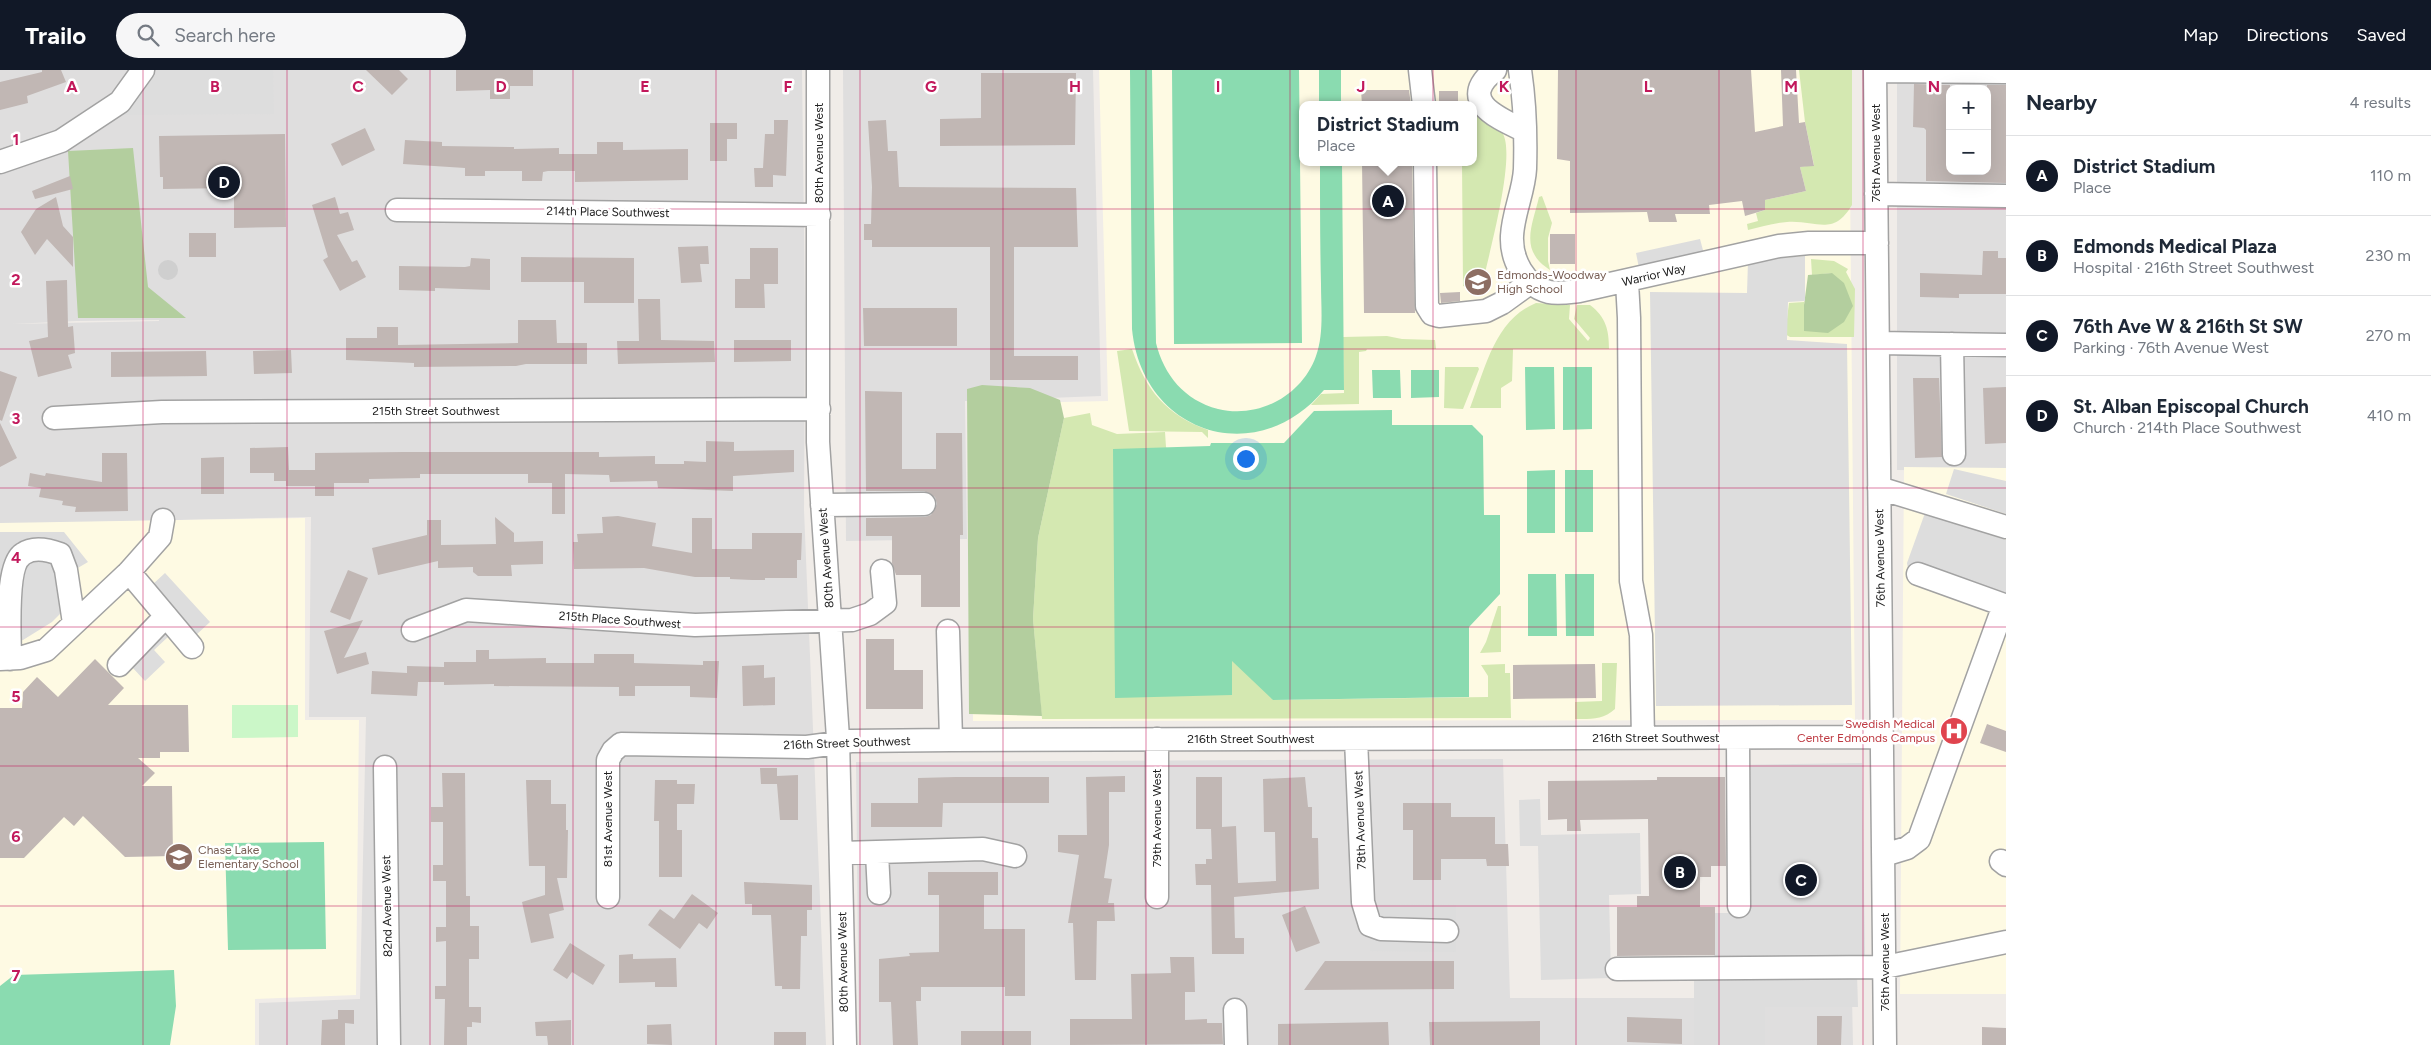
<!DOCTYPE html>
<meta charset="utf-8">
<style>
:root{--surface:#fff;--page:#f6f6f7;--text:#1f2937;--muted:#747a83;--line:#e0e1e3;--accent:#111827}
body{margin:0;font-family:Figtree,sans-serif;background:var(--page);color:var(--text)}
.controls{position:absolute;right:15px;top:15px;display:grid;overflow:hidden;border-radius:10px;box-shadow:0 5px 20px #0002}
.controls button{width:45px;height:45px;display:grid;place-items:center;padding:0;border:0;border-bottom:1px solid var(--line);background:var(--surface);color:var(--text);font:25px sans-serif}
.you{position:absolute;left:1245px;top:388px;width:18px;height:18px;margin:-12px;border:4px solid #fff;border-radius:50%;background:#1a73e8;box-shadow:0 0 0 8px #1a73e833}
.badge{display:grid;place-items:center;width:32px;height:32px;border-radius:50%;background:var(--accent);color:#fff;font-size:16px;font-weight:700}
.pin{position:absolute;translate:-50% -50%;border:2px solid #fff;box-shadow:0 1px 5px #0006}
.popup{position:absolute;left:1299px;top:31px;width:178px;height:65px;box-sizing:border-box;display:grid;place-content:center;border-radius:10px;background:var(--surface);filter:drop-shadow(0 1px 4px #0005);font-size:16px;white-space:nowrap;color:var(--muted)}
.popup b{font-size:19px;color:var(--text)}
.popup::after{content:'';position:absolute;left:50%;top:100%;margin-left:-10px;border:10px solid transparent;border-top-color:var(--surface)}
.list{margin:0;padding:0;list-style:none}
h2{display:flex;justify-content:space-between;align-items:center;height:65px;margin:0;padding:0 20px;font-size:21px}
h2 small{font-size:16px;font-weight:400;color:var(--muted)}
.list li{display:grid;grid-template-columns:32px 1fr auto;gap:15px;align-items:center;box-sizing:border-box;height:80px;padding:0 20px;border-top:1px solid var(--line)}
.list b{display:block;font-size:19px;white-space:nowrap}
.list p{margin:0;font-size:16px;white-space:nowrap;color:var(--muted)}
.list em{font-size:16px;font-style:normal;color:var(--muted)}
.icon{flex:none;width:28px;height:28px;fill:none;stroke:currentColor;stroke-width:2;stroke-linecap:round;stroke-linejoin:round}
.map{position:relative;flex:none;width:2006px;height:975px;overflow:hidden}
header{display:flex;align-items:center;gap:30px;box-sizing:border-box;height:70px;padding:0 25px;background:var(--accent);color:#fff}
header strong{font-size:24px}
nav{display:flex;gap:28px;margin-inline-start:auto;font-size:18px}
.search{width:350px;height:45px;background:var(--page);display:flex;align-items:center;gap:12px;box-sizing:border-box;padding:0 18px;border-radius:28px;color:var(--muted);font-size:19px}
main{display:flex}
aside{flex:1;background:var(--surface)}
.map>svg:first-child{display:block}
.residential{fill:#dfdede;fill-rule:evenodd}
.education{fill:#fefae3;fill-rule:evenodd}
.religious{fill:#cfcfcf}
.grass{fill:#d4e8b1}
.forest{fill:#b3ce9e}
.park{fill:#cbf7c8}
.pitch{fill:#8adbb0}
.parking{fill:#ddd}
.building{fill:#c1b7b4}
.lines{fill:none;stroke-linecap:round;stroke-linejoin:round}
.minor-casing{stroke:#a2a2a2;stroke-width:25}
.minor{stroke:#fff;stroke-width:22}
.grid{fill:none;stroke:#c2185b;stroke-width:1;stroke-opacity:0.55}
.labels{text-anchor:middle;stroke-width:5;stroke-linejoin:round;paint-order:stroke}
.street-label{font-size:12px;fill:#212121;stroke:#fff}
.education-label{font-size:12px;fill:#785e54;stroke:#fff;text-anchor:start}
.health-label{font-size:12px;fill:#be3a42;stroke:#fff;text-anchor:end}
.grid-label{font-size:16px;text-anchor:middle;font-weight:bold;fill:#c2185b;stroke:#fff;stroke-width:5;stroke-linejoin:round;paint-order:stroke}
</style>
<header>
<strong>Trailo</strong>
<div class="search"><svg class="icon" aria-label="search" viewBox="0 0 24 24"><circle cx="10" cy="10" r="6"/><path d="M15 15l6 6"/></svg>Search here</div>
<nav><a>Map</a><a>Directions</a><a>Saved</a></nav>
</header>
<main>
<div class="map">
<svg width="2006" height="975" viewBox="0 0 2006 975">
<rect width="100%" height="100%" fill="#f0ece8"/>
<path class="residential" d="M0,0H802L805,239L804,440L826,975H259V933L360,929L366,647H309L311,447L0,454ZM159,250V251L12,254L77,251Z
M843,0H1093L1101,326L965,331L967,469L846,471Z
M1897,0H2006V401L1897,400ZM1950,19H1987V101H1950Z
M1503,689L1510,928H1852L1853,975H859L856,692Z"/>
<path class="education" d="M1099,0H1849L1855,650L973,651L970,334L1108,331ZM1303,35H1473V92H1303Z
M1904,397L2006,398V924H1900Z
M305,448V650H359L356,925L255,929V975H0V453Z"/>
<path class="religious" d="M158 200a10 10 0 1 1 20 0a10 10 0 1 1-20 0Z"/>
<path class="grass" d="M1799,0H1852V135C1833,167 1817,150 1787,152C1774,153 1761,157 1748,160L1747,154L1758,151L1756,143L1765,140V130L1806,121L1800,97L1814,95L1805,52Z
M1473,41C1485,47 1496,52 1503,64C1516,88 1488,187 1482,216L1469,218L1463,216L1462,92H1473Z
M1542,126L1552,153L1548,168V191L1550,200C1519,180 1532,157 1539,127Z
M1811,189L1834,191L1848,199L1846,202L1855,219L1854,267H1790L1785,264L1789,233L1804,232V235L1832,203L1812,205Z
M1536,233L1570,235L1569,249L1588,271L1590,268L1574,249L1577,235H1590C1606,247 1609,260 1609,279H1513L1512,311L1501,318V338H1470C1485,300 1494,250 1536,233Z
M1387,266L1402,269L1435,270L1436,279H1367L1366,281L1359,282V334L1311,335L1321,324L1344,323L1343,267Z
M1132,279C1146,320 1166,345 1208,360V368L1202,362L1129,361L1117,281Z
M1445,297H1478L1479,299L1463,339L1444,338Z
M1090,343L1092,355L1117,364L1165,362L1166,377L1273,630L1488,627V606L1481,595L1505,594V603H1510L1511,648L1042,649L1033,549L1038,468L1064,348Z
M1498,536H1501V582L1480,583L1486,572Z
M1602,593H1617L1615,639C1603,650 1591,649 1575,649V632L1602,631Z"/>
<path class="forest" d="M133,78L148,217L186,248H78L68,81Z
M1832,203L1844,213L1853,236L1844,252L1828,263L1804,261V235L1808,205Z
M982,315L1030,318L1060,330L1064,348L1038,468L1033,549L1042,646L969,644L967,319Z"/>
<path class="park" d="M232,635H298V667L232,668Z"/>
<path class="pitch" d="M1130,0H1152L1156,273C1164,305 1184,330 1218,339C1258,349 1302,326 1316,286C1324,264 1321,238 1321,214C1320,174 1320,133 1320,92H1342L1344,320H1324C1256,401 1142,363 1132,259Z
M1172,0H1299L1302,273L1174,274Z
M1319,0H1341V35H1319Z
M1525,297H1554L1555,359L1526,360Z
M1563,297H1592V359L1563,360Z
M1372,300H1400L1401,328H1373Z
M1411,300H1439V327L1411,328Z
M1392,340V355H1472L1483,366L1484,445H1500V524L1469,557V627L1273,630L1232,591V625L1115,628L1113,379L1210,376L1211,373H1284L1314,341Z
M1555,400V463H1527V401Z
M1565,400H1593V462H1565Z
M1528,504H1556L1557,566H1528Z
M1565,504H1594V566H1566Z
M324,772L326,879L228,880L225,773Z
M174,900L176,936L170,975H0V916L14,905Z"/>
<path class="parking" d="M158,0H273L274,44L121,45Z
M1700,169L1704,184L1639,198L1636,183Z
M1805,186V231L1788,232L1787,270L1847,274L1852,635L1656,636L1650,222L1747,223L1748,191Z
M1954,399L2006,411V444L1946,424Z
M1925,443L2006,470V546L1910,511L1907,493Z
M0,462H64L88,492L76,499L79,525L52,552L23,570L0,573Z
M165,503L210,552L181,579L169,566L154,580L165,592L145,611L117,581L156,546L139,527Z
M1862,693L1865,885L1714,888V843H1739L1737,695Z
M1540,729L1541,765L1640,763L1641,824L1609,825L1611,908L1541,910L1538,776H1520L1519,730Z
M1371,834L1456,835V882L1370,881Z
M1857,903L1858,937H1765V975H1694V905Z"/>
<path class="building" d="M42,0H61L66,12L27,26L28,33L0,40V12L42,2Z
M366,0H399L408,9L392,25Z
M456,0H533V16H510V29H490V20L456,21Z
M1558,0H1751L1755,62L1783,56L1781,0H1796L1799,53L1805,52L1814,96L1800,97L1806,121L1765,130V140L1745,146L1742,131L1709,135L1710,144H1675L1677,152H1649L1647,142L1570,143V91L1557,89Z
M981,3H1076L1075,75L940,76V49L981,48Z
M1914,14L1950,15V101H1987V15H2006V113L1926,111V60L1924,58L1913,57Z
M1361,20H1409L1411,35H1362Z
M1439,21H1458V35H1439Z
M774,50H788L786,106L773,105V117H755L754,98H763L765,64H774Z
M886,50L888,81H897L899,117L1076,118L1078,177H1014V286H1078V310H990V177H872V170H864V154H871L872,117L868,51Z
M710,53H737V69H727V91H710Z
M365,58L375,80L342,96L331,74Z
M285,64L286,157L234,158V118L163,119V107H160L159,66Z
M405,70L442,72V76L514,77V79L559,78V84H597V72H623V80L688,79V110L575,112V101H548L543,102L542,111H522V101H485V106H465V98L403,94Z
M1362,92H1412L1415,243H1364Z
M70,106L73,119L35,129L32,121Z
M56,127L63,156L73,167V197L47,169L35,185L21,162L36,139Z
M335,127L340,144L348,142L354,160L337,165L352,192L357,190L366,207L340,221L323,190L328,187L312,135Z
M189,163H216V187H189Z
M1550,164H1575V194H1550Z
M708,176L709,194H700L702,212L681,213L678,177Z
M750,178H778V214H764L765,238H735V209H750Z
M1983,181H1998V188H2006V224H1959V228L1920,227V203L1982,205Z
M521,187L634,188V233H584V212H521Z
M471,188L490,189V220L435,218V221L399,220V196L465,197L470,196Z
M67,210L68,257L73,256L75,283L68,285L72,298L38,307L29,271L48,267L46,211Z
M1460,222V231L1441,233L1440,223Z
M638,229H660L661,270L714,271L715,292L618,294L617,271H639Z
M863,238H957V276H864Z
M518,250H556L557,273H587V294H526L516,296L414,297V293L346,290V268H377V257H398V275L518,273Z
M734,270H791V291L734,292Z
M291,280L292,303L254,304L253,281Z
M206,281L207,306L111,307V282Z
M0,301L17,307L2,351L0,350Z
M1913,308H1939L1942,387L1915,388Z
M2006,317V373L1985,374L1983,318Z
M865,321L902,322V399H936V363H962L963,465H960V537H921V505H896L892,493V466H866V448L925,447L931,445L937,434L935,427L924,421H866Z
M0,353L17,388L0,397Z
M706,371L734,372V381L794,380V402L733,406V421L658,418L657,411L610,412L609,405L565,404V444H552V413H528V404H420V408L369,409V413H334V426H315V416H286V411H274V403H250V378L288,377L289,400H315V383L404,382H599V387L655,386V394H684V391L706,392Z
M102,383H127L128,441L75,442L76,437L62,435L63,431L39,427L41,418L28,416L30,403L45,406L46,403L102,412Z
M224,387V424H201V388Z
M618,446L656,453L652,476L692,483V448H712V479H752V463H802L801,490H797V508H765V510H752L730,509V507H695L644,498L574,499L573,472H578L577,464L603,463L602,447Z
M495,447L514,463V472L543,471V494L511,495L512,506H478L473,502V497L438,498V491L378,505L372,478L427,465V450H441V475L496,474Z
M348,500L368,508L350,550L330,542Z
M363,550L344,588L366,582L369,594L337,604L324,561Z
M866,569H894V600H923V639H866Z
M476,580H489V589L546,588V593H594V584H634V593L703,595V591H719L717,628L690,627V616H635V626H619V617L494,616V614L444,615V612H418L417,626L371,624L372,601L407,603V596L444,597V592H476Z
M95,589L124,618L108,635H188L189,682H160V688H138L155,703L142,716H172L173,786L125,787L83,746L74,756L64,747L24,788H0V638H22L23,622L37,607L58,627Z
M1595,594L1596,628L1513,629V595Z
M764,595V608L775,607V635L743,636L742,596Z
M1987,654L2006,661V682L1980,673Z
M760,698H777V706L798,705V750H780L777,714H761Z
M442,703H465L466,826H470V856H479V889H469V937H481V953L472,952V957H467V975H444L445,929H435V916H446V871L436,872V857H446V811H433V795H443V752H431V737H443Z
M1125,706V722H1109V775L1104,808L1112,809L1108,833H1114L1115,851H1097L1096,910H1075L1073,853H1068L1079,785L1058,782V765H1087L1086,707Z
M956,707H1049V733H943L942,757H871V733H918V708Z
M1196,707H1222V757L1236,756L1238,813L1276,811L1275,762H1264L1263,709L1305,707L1308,737H1312V768H1318L1319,819L1234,827L1235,868H1244V884H1212L1211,815H1196L1195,794H1206V789H1212L1211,759H1196Z
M1657,707H1725L1726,796H1711V807H1700V837H1715V885L1617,886V837H1637V826H1649L1648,749L1580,750L1581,761H1567V749L1548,750V711L1657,710Z
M526,710H551V734H566V760H568L567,808H557L564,840L549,844L554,868L531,873L522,832L545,825V796H529Z
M655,710H677V714H695L694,734H677V760H682V807H659V751H654Z
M1403,733H1451V747H1495V774H1508L1509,796H1487L1486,789H1441V810H1413V760H1403Z
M928,802H998V825H984V859H1025V926H1005V917H921V931H916L918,975H893L891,932H879V889L910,886L909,883L939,882V825H928Z
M744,812L812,815V840H807V866H801L800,919H782V916H775L771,845H752V834H745Z
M692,824L718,843L707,859L699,853L680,879L648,855L660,839L674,849Z
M1305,836L1320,873L1296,882L1282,845Z
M570,873L605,895L593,915L572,902L567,909L553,900Z
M633,884V889L676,888L677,917H655V912L619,913V885Z
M1170,887H1194L1195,922H1185V950L1207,949V953H1222L1223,974L1070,975V949H1132L1131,904L1171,903Z
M1325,891H1454V919L1304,920Z
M338,940H354V954L345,953V975H321L322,950L338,949Z
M1817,946H1842L1841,975H1817Z
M1627,947L1682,949V974L1627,972Z
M571,950V975H548L547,966H536L535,952Z
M1540,951V975H1430L1429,952Z
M1388,952L1389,975H1278V954Z
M671,954L672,975L647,974V955Z
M1982,957L2006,958V975H1982Z
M961,961H1031V975H961Z
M774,962H806V975H774Z"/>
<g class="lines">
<defs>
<path id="minor" d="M818,0V372L838,668L845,975
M1420,0L1424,35
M1495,0C1456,31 1498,48 1525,61
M1520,0C1525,33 1526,66 1525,99C1524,121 1513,143 1512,166C1511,189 1524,216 1549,222C1558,224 1570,222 1579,221L1779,176L1809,173H1877
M1875,0L1885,975
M1875,1L2006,2
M0,92L61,71L120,32L143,0
M1425,92L1427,236L1432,244L1439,246L1486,241L1502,233L1531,212
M1876,124L2006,126
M397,140L819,145
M1627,212L1629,248L1631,511L1641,565L1643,668
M1878,273L2006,275
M1952,274L1954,384
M54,348L162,342L819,339
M1879,418L2006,457
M822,435L924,434
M129,502L192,577
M413,560L466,540L695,555L852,550L870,544L885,533L882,501
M948,561L951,670
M0,589L20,588L46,580L129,502L160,467L163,450
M10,589C10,569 5,495 23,484C34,476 49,480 60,484L66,500L74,553
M119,595L166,546
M1738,668L1739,836
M1157,669V827
M1356,669L1363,832L1370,855L1381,859L1447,861
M385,697L389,975
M841,783L983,779L1015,786
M877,783L879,823
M1884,785L1907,778L1919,769L2004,535L1918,504
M2001,791L2006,795
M608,827V690L613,681L621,674L807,677L851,671L951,670L1883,667
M1617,899L1885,897L2006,872
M1235,940L1236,975"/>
</defs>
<use href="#minor" class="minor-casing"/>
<use href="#minor" class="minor"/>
</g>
<path class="grid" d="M143,0V975M287,0V975M430,0V975M573,0V975M716,0V975M860,0V975M1003,0V975M1146,0V975M1290,0V975M1433,0V975M1576,0V975M1719,0V975M1863,0V975M0,139H2006M0,279H2006M0,418H2006M0,557H2006M0,696H2006M0,836H2006"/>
<defs>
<symbol id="school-disc" viewBox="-11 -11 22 22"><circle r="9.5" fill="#8d6e63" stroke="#fff"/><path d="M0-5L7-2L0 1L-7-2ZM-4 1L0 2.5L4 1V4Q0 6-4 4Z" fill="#fff"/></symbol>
<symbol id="hospital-disc" viewBox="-11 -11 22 22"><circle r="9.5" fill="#e0444e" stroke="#fff"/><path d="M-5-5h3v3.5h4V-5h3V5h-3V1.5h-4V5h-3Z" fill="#fff"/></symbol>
</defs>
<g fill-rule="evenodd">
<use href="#school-disc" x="1462" y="196" width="32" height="32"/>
<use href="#hospital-disc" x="1938" y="645" width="32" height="32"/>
<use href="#school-disc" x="163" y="771" width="32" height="32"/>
</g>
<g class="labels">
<g class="street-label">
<text transform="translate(819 83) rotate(-90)" y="4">80th Avenue West</text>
<text transform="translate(1876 83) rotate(-90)" y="4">76th Avenue West</text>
<text transform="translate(608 142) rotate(1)" y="4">214th Place Southwest</text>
<text transform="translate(1654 205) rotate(-13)" y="4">Warrior Way</text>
<text x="436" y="345">215th Street Southwest</text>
<text transform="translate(826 488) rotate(-94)" y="4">80th Avenue West</text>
<text transform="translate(1880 488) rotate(-91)" y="4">76th Avenue West</text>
<text transform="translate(620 550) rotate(4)" y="4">215th Place Southwest</text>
<text x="1656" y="672">216th Street Southwest</text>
<text x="1251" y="673">216th Street Southwest</text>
<text transform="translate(847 673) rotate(-2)" y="4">216th Street Southwest</text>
<text transform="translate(1157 748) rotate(-90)" y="4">79th Avenue West</text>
<text transform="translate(608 749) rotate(-90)" y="4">81st Avenue West</text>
<text transform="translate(1360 750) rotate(-92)" y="4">78th Avenue West</text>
<text transform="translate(387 836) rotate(-91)" y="4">82nd Avenue West</text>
<text transform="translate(843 892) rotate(-91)" y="4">80th Avenue West</text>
<text transform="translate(1885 892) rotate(-90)" y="4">76th Avenue West</text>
</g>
<g class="education-label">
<text x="1497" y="209">Edmonds-Woodway<tspan x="1497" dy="14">High School</tspan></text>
<text x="198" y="784">Chase Lake<tspan x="198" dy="14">Elementary School</tspan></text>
</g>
<g class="health-label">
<text x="1935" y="658">Swedish Medical<tspan x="1935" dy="14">Center Edmonds Campus</tspan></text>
</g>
</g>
<g class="grid-label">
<text x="72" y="22">A</text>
<text x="215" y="22">B</text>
<text x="358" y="22">C</text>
<text x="501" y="22">D</text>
<text x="645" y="22">E</text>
<text x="788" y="22">F</text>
<text x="931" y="22">G</text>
<text x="1075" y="22">H</text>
<text x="1218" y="22">I</text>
<text x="1361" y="22">J</text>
<text x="1504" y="22">K</text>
<text x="1648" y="22">L</text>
<text x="1791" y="22">M</text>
<text x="1934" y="22">N</text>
<text x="16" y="75">1</text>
<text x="16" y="215">2</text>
<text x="16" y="354">3</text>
<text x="16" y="493">4</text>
<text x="16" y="632">5</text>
<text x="16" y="772">6</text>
<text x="16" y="911">7</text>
</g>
</svg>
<div class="controls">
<button>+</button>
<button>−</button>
</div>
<div class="you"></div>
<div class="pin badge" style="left:1388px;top:131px">A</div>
<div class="popup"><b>District Stadium</b>Place</div>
<div class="pin badge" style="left:1680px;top:802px">B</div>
<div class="pin badge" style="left:1801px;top:810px">C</div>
<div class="pin badge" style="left:224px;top:112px">D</div>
</div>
<aside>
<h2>Nearby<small>4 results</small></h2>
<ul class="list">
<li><span class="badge">A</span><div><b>District Stadium</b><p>Place</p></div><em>110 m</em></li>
<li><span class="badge">B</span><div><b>Edmonds Medical Plaza</b><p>Hospital · 216th Street Southwest</p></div><em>230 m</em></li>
<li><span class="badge">C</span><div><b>76th Ave W &amp; 216th St SW</b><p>Parking · 76th Avenue West</p></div><em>270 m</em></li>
<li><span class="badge">D</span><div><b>St. Alban Episcopal Church</b><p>Church · 214th Place Southwest</p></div><em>410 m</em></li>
</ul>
</aside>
</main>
